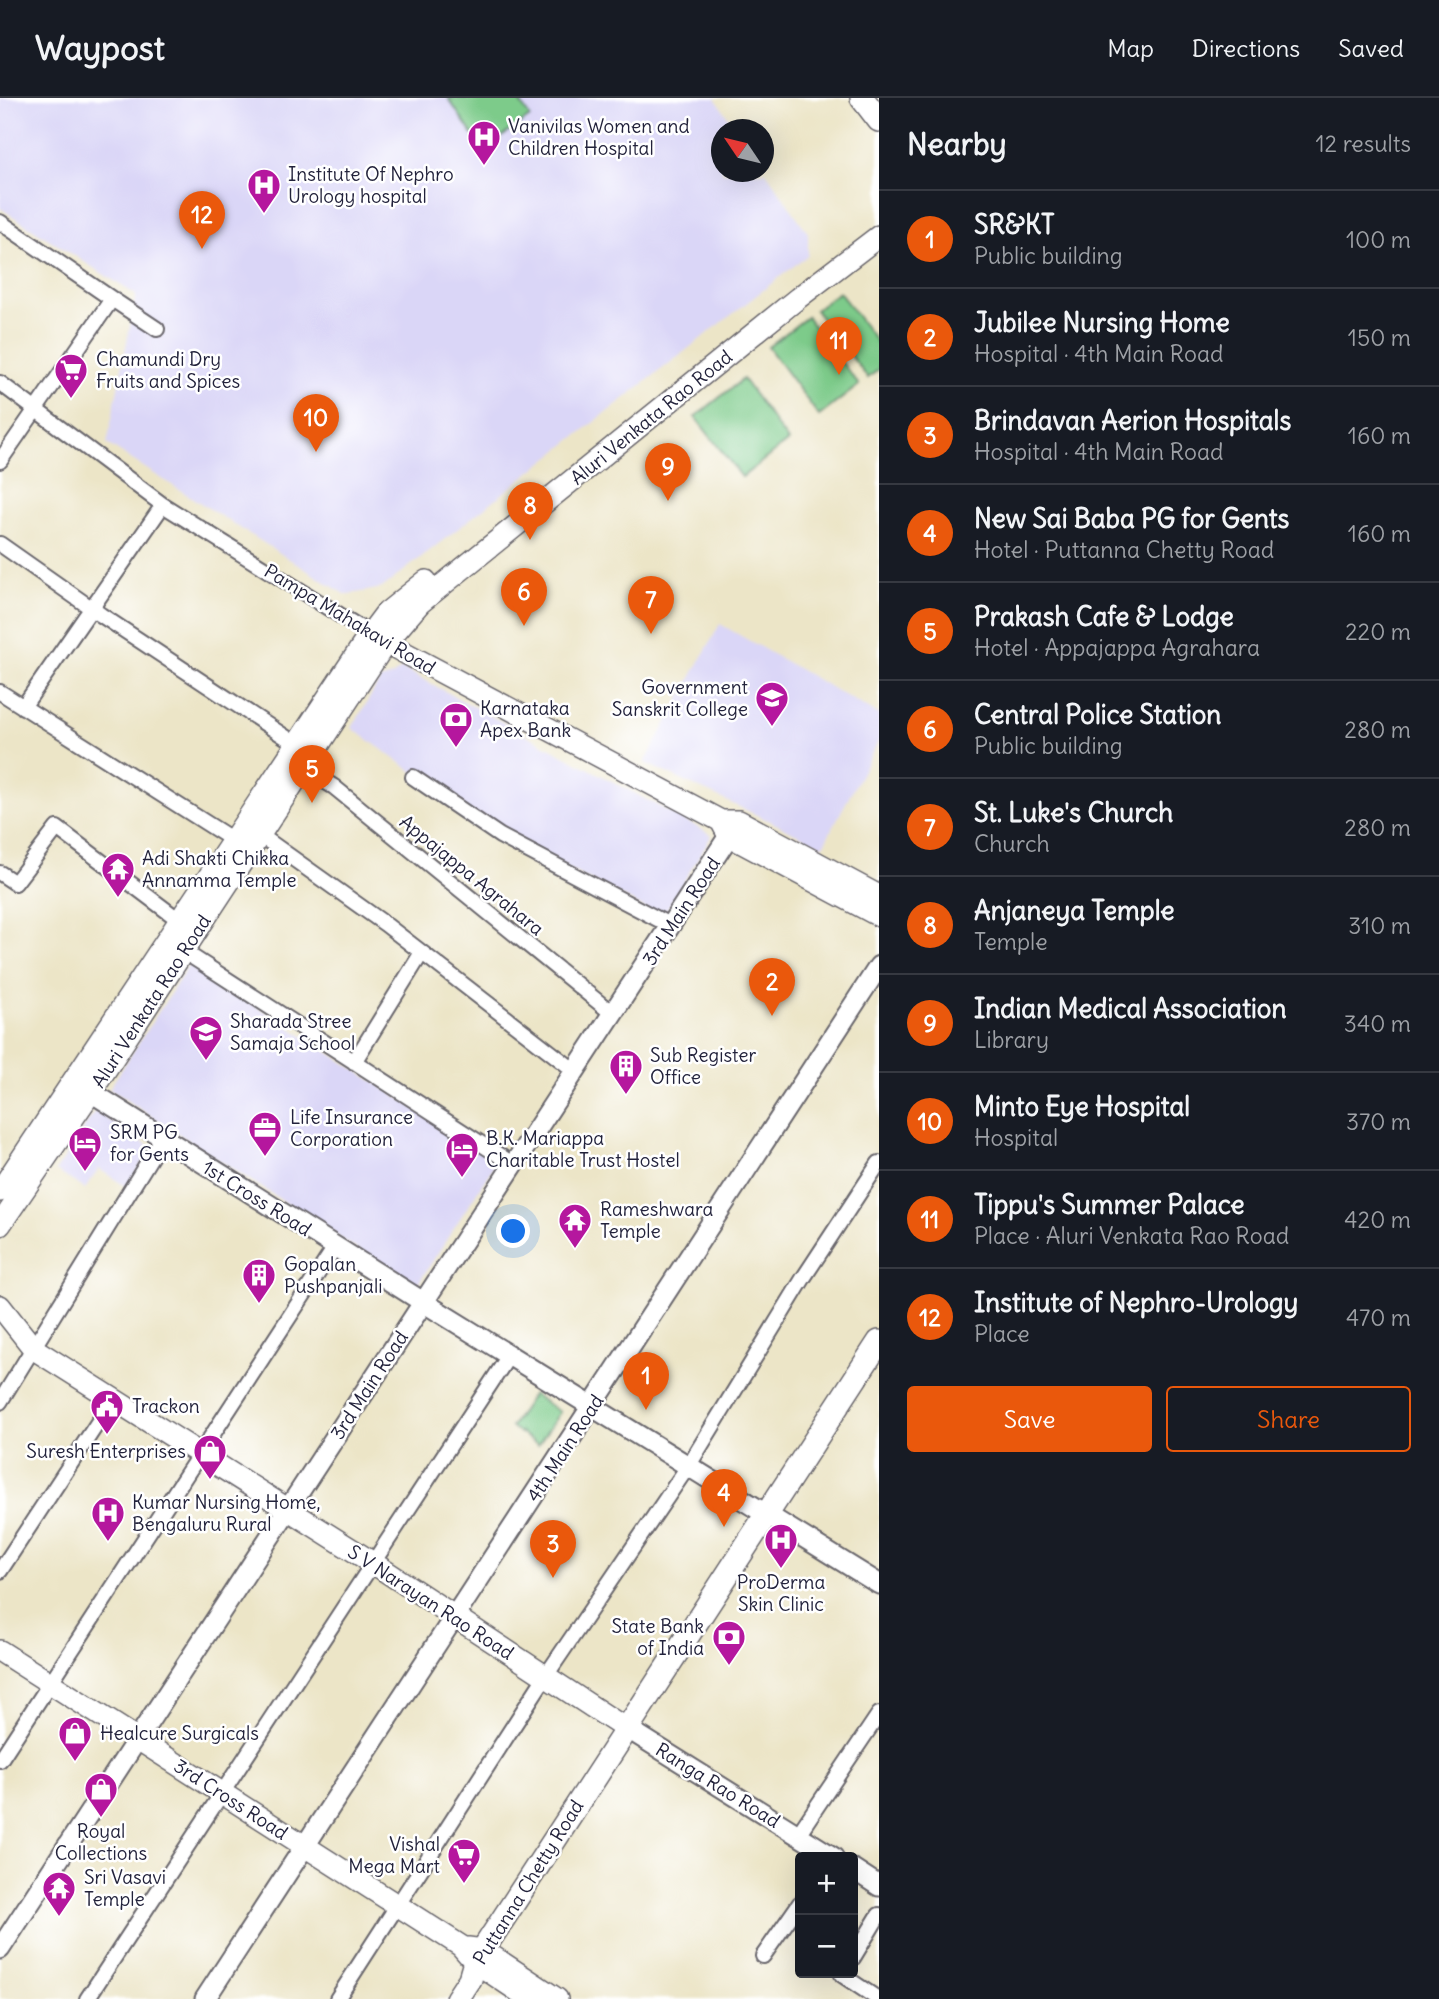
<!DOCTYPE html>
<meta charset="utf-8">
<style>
:root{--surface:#171b24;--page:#20242c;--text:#f1f3f6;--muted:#9ea1a6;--line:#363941;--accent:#ea580c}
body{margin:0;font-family:Delius,sans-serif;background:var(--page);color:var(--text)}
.controls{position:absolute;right:21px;bottom:21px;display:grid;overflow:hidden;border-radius:7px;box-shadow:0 7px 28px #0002}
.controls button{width:63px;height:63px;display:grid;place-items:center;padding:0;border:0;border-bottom:2px solid var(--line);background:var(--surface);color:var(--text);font:35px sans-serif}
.compass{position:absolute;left:711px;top:21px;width:63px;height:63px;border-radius:50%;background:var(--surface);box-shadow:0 7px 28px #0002;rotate:305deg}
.you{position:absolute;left:514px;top:1134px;width:24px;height:24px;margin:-18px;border:5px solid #fff;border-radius:50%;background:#1a73e8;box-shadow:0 0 0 10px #1a73e833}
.badge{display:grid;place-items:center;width:46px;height:46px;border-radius:50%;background:var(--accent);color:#fff;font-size:23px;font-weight:700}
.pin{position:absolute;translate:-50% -58px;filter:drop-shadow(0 2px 4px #0008)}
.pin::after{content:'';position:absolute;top:37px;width:24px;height:21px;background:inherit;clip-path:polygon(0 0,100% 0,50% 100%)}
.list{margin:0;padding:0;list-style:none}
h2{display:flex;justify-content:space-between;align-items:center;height:91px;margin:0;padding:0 28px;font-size:30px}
h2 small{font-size:23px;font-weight:400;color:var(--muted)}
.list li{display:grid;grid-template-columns:46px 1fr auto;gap:21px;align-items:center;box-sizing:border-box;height:98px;padding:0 28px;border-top:2px solid var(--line)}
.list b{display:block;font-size:26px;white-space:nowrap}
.list p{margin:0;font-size:23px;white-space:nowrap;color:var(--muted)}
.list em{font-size:23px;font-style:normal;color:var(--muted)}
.actions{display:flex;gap:14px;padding:21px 28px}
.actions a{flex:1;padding:16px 0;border:2px solid var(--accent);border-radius:7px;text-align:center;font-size:24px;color:var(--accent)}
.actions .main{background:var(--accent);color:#fff}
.map{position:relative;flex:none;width:879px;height:1901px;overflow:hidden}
header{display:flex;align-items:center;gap:42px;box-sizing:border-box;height:98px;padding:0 35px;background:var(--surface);border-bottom:2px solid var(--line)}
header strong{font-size:33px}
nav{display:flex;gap:38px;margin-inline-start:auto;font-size:24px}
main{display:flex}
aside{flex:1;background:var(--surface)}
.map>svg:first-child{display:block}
.built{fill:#dad6f7}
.green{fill:#7dcb8a;stroke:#507662;stroke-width:2}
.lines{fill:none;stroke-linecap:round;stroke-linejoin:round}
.minor-casing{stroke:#69666c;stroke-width:18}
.tertiary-casing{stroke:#69666c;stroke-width:23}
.secondary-casing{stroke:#69666c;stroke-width:24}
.primary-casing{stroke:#69666c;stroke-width:26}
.minor{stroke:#fff;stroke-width:14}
.tertiary{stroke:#fff;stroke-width:19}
.secondary{stroke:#fff;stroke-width:21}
.primary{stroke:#fff;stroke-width:23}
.labels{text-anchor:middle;stroke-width:5;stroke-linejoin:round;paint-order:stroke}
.poi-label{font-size:19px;fill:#22223b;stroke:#fff;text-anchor:start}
.street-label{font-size:19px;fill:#22223b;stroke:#fff}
</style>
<header>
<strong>Waypost</strong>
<nav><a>Map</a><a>Directions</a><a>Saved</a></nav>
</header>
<main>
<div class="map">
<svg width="879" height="1901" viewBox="0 0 879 1901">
<rect width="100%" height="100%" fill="#fff"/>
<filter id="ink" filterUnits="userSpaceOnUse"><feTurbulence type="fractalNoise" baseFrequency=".0143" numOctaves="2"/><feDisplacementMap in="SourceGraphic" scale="14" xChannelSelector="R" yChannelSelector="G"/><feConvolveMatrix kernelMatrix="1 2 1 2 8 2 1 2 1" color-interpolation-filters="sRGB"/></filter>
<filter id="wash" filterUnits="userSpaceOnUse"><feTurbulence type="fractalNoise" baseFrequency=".00686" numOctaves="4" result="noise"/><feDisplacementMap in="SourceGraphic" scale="28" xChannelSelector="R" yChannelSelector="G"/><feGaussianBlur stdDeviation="1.57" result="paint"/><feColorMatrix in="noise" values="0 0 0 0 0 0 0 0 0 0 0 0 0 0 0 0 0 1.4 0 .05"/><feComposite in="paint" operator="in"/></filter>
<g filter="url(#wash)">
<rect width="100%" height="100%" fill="#ece5c7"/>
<path class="built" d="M0,0H715L736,31L722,32V74H764V71L808,135V157L382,490L346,497L107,346L136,197L0,110Z
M720,526L879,617V642L823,748L645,665Z
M402,570L712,737L662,819L500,736L352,630L380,582L392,578Z
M190,865L497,1063L416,1189L109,991Z
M95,1013L152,1050L127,1089L99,1071L85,1091L56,1073Z"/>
<path class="green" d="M448,0H517L530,19L483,52Z
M839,194L879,247V271L868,280L815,212Z
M807,219L859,287L819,318L768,249Z
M743,281L788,343L742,379L695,319Z
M533,1296L560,1314L538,1347L511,1329Z"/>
</g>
<g filter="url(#ink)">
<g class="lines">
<defs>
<path id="minor" d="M0,124L112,201L0,363
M112,201L157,231
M0,285L163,407L370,536
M0,446L101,517L296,646
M0,594L233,742
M23,609L163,407
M305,671L334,689L613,916
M413,679L500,738L671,828
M260,737L385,826L575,973
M0,775L15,785L57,730L179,822
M177,849L514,1067
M354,964L421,856
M0,1304L162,1041
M0,1473L112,1303
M0,1662L335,1149
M797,1738L879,1616
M763,1858L800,1805
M853,1860L879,1817
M844,1875L842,1877L878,1901
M87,1901L510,1256
M337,1901L545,1579L689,1367L804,1179L879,1065"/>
<path id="tertiary" d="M91,994L423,1204L879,1486
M638,1637L833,1759
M853,1771L879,1788
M0,1851L736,727
M205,1901L879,868"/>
<path id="secondary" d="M375,539L721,723H739L879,798
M721,723L729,738L879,818
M0,1093L370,536L385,516L426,483
M0,1127L91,994L385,546L420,505L798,200L879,138
M0,1208L34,1251L373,1465L626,1631
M0,1553L461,1848L475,1864L530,1901
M468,1850L483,1852L557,1901"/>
<path id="primary" d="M862,0L879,22
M457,1901L470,1881L475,1864L879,1244"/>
</defs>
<use href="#minor" class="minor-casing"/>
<use href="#tertiary" class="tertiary-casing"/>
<use href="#secondary" class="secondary-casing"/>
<use href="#primary" class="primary-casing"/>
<use href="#minor" class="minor"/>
<use href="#tertiary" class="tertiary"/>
<use href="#secondary" class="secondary"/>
<use href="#primary" class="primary"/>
</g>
</g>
<defs>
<symbol id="hospital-pin" viewBox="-11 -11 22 30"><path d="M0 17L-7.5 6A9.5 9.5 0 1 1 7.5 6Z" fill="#b5179e" stroke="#fff"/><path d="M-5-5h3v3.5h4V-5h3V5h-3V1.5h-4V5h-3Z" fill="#fff"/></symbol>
<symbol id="supermarket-pin" viewBox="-11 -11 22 30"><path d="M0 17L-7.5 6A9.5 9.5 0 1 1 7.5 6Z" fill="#b5179e" stroke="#fff"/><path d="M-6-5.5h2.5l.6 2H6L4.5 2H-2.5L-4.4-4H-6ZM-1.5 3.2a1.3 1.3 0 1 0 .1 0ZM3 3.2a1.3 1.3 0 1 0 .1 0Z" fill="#fff"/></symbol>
<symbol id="school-pin" viewBox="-11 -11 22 30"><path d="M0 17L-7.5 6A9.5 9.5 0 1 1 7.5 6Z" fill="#b5179e" stroke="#fff"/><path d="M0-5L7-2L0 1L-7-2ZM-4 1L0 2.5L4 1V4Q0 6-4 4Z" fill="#fff"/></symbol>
<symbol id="bank-pin" viewBox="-11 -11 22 30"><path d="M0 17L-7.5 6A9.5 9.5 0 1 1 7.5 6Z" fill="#b5179e" stroke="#fff"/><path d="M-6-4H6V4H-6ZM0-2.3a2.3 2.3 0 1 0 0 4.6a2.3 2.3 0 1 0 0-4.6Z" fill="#fff"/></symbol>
<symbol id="temple-pin" viewBox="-11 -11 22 30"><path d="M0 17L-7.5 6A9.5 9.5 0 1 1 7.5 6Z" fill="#b5179e" stroke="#fff"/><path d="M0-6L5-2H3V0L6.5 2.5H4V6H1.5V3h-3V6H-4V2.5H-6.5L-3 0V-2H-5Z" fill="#fff"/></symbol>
<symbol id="building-pin" viewBox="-11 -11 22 30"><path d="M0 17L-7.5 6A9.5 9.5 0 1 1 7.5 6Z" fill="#b5179e" stroke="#fff"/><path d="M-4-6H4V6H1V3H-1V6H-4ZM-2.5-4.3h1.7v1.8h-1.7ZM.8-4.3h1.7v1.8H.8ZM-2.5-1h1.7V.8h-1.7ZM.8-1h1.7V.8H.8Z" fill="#fff"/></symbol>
<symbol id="office-pin" viewBox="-11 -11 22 30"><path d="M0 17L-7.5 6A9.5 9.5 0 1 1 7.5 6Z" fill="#b5179e" stroke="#fff"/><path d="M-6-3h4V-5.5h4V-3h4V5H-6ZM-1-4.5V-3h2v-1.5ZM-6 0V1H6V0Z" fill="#fff"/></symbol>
<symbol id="hotel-pin" viewBox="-11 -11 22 30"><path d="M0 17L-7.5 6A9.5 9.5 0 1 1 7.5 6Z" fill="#b5179e" stroke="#fff"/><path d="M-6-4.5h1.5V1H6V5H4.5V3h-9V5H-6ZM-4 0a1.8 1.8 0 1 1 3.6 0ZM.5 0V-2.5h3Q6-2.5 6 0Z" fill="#fff"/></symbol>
<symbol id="civic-pin" viewBox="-11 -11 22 30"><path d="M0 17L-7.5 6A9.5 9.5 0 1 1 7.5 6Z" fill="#b5179e" stroke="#fff"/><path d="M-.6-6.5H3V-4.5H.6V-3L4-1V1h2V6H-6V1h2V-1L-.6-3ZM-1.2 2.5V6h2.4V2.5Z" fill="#fff"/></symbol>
<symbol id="shop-pin" viewBox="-11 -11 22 30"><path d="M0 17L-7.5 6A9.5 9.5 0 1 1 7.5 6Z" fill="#b5179e" stroke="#fff"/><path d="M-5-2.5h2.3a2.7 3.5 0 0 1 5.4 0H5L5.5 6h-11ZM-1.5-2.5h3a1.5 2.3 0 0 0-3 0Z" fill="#fff"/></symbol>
</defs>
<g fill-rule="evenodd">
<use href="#hospital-pin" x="465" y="20" width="38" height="52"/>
<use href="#hospital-pin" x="245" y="68" width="38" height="52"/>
<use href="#supermarket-pin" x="52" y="253" width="38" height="52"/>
<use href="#school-pin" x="753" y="581" width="38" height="52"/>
<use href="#bank-pin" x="437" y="602" width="38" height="52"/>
<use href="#temple-pin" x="99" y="752" width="38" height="52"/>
<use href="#school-pin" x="187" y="915" width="38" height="52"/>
<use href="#building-pin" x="607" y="949" width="38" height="52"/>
<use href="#office-pin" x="246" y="1011" width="38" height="52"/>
<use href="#hotel-pin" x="66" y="1026" width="38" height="52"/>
<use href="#hotel-pin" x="443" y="1032" width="38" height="52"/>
<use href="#temple-pin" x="556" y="1103" width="38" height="52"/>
<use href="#building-pin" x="240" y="1158" width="38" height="52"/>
<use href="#civic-pin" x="88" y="1289" width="38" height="52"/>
<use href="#shop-pin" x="191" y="1334" width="38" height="52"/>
<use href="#hospital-pin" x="89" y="1396" width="38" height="52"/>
<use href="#hospital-pin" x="762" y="1423" width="38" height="52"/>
<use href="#bank-pin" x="710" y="1520" width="38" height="52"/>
<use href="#shop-pin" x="56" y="1616" width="38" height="52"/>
<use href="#shop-pin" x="82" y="1672" width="38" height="52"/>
<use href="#supermarket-pin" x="445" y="1738" width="38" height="52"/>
<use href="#temple-pin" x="40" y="1771" width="38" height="52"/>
</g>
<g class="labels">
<g class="poi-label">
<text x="508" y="35">Vanivilas Women and<tspan x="508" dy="22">Children Hospital</tspan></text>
<text x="288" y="83">Institute Of Nephro<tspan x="288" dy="22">Urology hospital</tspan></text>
<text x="96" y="268">Chamundi Dry<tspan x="96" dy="22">Fruits and Spices</tspan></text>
<text x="748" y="596" text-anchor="end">Government<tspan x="748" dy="22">Sanskrit College</tspan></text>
<text x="480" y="617">Karnataka<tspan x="480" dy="22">Apex Bank</tspan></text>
<text x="142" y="767">Adi Shakti Chikka<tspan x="142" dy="22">Annamma Temple</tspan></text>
<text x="230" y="930">Sharada Stree<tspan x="230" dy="22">Samaja School</tspan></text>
<text x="650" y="964">Sub Register<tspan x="650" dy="22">Office</tspan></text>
<text x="290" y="1026">Life Insurance<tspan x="290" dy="22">Corporation</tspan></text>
<text x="110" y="1041">SRM PG<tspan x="110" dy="22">for Gents</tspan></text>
<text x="486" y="1047">B.K. Mariappa<tspan x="486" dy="22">Charitable Trust Hostel</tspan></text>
<text x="600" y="1118">Rameshwara<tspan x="600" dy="22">Temple</tspan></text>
<text x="284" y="1173">Gopalan<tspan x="284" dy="22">Pushpanjali</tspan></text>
<text x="132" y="1315">Trackon</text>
<text x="186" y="1360" text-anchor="end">Suresh Enterprises</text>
<text x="132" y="1411">Kumar Nursing Home,<tspan x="132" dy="22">Bengaluru Rural</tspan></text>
<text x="781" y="1491" text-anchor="middle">ProDerma<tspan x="781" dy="22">Skin Clinic</tspan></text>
<text x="704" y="1535" text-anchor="end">State Bank<tspan x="704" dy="22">of India</tspan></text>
<text x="100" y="1642">Healcure Surgicals</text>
<text x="101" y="1740" text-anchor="middle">Royal<tspan x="101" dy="22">Collections</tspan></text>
<text x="440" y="1753" text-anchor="end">Vishal<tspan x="440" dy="22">Mega Mart</tspan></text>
<text x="84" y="1786">Sri Vasavi<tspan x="84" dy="22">Temple</tspan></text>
</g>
<g class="street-label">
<text transform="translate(651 319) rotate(-39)" y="7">Aluri Venkata Rao Road</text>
<text transform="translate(350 521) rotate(31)" y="7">Pampa Mahakavi Road</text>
<text transform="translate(472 777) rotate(39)" y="7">Appajappa Agrahara</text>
<text transform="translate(681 813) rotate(-57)" y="7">3rd Main Road</text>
<text transform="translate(151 903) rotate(-57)" y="7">Aluri Venkata Rao Road</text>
<text transform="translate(257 1100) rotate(32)" y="7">1st Cross Road</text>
<text transform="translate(369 1287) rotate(-57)" y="7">3rd Main Road</text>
<text transform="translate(565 1350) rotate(-57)" y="7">4th Main Road</text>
<text transform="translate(431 1504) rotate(33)" y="7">S V Narayan Rao Road</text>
<text transform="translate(718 1687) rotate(32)" y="7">Ranga Rao Road</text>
<text transform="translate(231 1701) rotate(33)" y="7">3rd Cross Road</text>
<text transform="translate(528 1784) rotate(-58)" y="7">Puttanna Chetty Road</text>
</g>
</g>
</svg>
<div class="controls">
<button>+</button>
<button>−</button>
</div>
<svg class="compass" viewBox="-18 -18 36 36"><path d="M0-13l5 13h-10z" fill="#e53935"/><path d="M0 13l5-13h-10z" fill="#9ea1a6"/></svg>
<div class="you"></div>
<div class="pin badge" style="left:646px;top:1312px">1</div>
<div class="pin badge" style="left:772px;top:918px">2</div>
<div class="pin badge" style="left:553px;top:1480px">3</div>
<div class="pin badge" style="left:724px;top:1429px">4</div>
<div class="pin badge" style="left:312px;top:705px">5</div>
<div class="pin badge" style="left:524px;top:528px">6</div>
<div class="pin badge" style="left:651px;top:536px">7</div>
<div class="pin badge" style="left:530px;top:442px">8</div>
<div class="pin badge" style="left:668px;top:403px">9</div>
<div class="pin badge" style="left:316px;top:354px">10</div>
<div class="pin badge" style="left:839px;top:277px">11</div>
<div class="pin badge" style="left:202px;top:151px">12</div>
</div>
<aside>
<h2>Nearby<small>12 results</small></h2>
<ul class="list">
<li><span class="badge">1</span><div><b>SR&amp;KT</b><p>Public building</p></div><em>100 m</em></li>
<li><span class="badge">2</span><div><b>Jubilee Nursing Home</b><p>Hospital · 4th Main Road</p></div><em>150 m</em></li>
<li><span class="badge">3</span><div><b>Brindavan Aerion Hospitals</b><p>Hospital · 4th Main Road</p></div><em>160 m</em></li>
<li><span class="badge">4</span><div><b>New Sai Baba PG for Gents</b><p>Hotel · Puttanna Chetty Road</p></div><em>160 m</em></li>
<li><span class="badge">5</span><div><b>Prakash Cafe &amp; Lodge</b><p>Hotel · Appajappa Agrahara</p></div><em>220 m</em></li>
<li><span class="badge">6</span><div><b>Central Police Station</b><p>Public building</p></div><em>280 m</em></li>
<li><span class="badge">7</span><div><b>St. Luke's Church</b><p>Church</p></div><em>280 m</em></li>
<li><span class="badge">8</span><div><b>Anjaneya Temple</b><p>Temple</p></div><em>310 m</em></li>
<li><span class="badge">9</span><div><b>Indian Medical Association</b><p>Library</p></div><em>340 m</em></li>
<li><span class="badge">10</span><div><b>Minto Eye Hospital</b><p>Hospital</p></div><em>370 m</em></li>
<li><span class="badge">11</span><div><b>Tippu's Summer Palace</b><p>Place · Aluri Venkata Rao Road</p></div><em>420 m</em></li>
<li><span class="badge">12</span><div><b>Institute of Nephro-Urology</b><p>Place</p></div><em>470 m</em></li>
</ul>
<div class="actions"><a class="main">Save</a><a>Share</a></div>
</aside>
</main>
